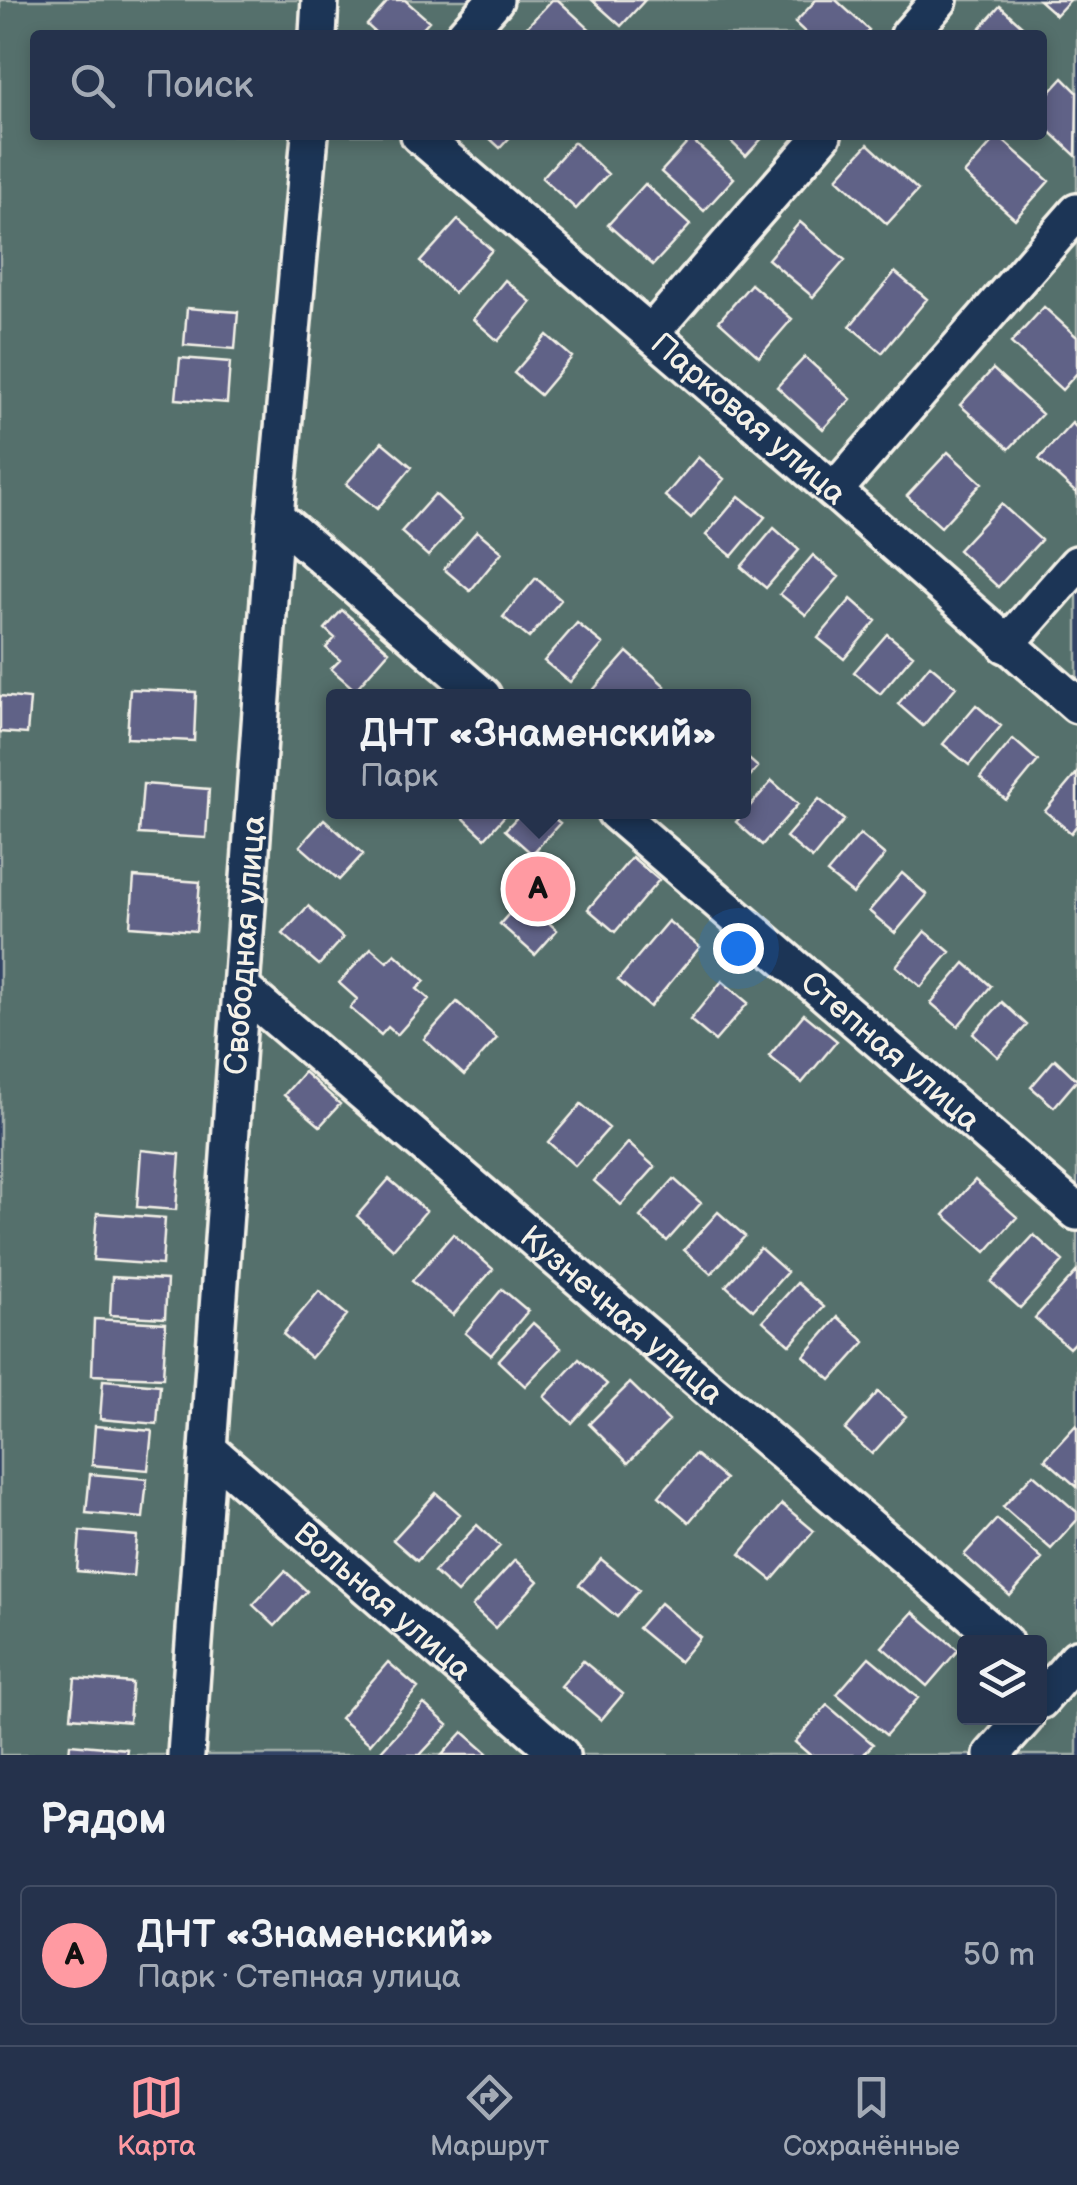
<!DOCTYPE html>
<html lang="ru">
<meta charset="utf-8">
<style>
:root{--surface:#25324c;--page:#313e56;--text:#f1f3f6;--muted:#a3aab5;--line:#424d64;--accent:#ff9aa2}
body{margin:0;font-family:"Balsamiq Sans",sans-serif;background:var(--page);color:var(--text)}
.controls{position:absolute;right:30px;bottom:30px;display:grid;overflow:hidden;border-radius:10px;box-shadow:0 5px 15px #0003}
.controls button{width:90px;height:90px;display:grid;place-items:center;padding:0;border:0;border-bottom:2px solid var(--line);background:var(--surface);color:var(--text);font:50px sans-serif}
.you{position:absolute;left:738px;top:948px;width:35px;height:35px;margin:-25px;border:8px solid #fff;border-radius:50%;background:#1a73e8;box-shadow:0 0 0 15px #1a73e833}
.badge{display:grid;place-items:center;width:65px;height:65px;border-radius:50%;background:var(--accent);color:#111;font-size:32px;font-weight:700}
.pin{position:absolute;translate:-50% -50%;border:5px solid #fff;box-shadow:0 2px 10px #0006}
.popup{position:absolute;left:326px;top:689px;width:425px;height:130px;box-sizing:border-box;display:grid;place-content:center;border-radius:10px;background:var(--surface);filter:drop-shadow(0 2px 8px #0005);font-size:32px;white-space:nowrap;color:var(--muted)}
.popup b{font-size:38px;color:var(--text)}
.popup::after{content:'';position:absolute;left:50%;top:100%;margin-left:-20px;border:20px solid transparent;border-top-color:var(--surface)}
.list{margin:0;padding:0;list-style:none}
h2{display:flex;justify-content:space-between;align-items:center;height:130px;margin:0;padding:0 40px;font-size:42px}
h2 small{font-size:32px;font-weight:400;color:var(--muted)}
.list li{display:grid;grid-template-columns:65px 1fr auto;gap:30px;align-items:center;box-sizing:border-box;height:140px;margin:0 20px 20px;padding:0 20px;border:2px solid var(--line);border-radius:10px}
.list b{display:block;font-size:38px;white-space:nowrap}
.list p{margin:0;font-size:32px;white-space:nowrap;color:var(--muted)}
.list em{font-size:32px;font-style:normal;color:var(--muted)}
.icon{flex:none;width:55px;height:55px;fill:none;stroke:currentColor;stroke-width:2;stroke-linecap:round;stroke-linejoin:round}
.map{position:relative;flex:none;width:1077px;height:1755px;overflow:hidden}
.search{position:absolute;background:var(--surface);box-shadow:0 5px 15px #0003;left:30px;right:30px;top:30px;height:110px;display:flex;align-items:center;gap:25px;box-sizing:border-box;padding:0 35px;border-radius:10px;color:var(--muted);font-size:38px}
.sheet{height:290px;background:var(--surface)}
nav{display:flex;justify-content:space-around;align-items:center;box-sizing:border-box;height:140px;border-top:2px solid var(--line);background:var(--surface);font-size:28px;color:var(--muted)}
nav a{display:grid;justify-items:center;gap:5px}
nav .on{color:var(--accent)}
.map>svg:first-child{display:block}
.green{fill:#546f6c;stroke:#a4b0aa;stroke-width:2.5;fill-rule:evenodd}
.building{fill:#606287;stroke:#f4f1e8;stroke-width:2.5}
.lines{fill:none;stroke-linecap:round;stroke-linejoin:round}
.minor-casing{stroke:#f4f1e8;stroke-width:42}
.minor{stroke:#1d3557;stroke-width:35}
.labels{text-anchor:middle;stroke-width:8;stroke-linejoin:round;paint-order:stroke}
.street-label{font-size:32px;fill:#f4f1e8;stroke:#1d3557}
</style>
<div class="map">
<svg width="1077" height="1755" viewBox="0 0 1077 1755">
<rect width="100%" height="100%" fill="#314265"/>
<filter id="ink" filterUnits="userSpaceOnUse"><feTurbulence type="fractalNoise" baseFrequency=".01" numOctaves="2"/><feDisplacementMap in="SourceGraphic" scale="20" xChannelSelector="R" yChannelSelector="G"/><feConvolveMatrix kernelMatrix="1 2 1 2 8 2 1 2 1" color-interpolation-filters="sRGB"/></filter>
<g filter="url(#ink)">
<path class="green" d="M0,0H1077V1755H0ZM35,35H1042V135H35ZM333,696H743V812H333ZM964,1642H1040V1718H964Z"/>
<path class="building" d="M389,0H405L429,21L416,35H378L367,25Z
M552,0H558L596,35H526L523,31Z
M592,0H645L621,26Z
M816,0H836L869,30L865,35H808L795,23Z
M1039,0H1070L1056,15Z
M1000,6L1032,35H974Z
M1063,78L1077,92L1076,156L1042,124V101Z
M486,135H512L500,148Z
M724,135H765L746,156Z
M998,136L1049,181L1015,219L964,174Z
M691,139L734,178L704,211L661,172Z
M574,142L608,174L576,209L542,178Z
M868,144L918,190L887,224L837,178Z
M645,184L690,225L653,265L608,225Z
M458,220L492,250L454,293L420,262Z
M800,222L845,260L813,297L768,259Z
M895,272L927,299L882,353L850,326Z
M505,280L531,302L498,341L473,319Z
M751,284L792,319L759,357L719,321Z
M1044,307L1077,337V373L1062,390L1011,343Z
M187,308L238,312L235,349L184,345Z
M547,335L572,357L540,395L514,373Z
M805,357L851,399L823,429L777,387Z
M180,358L230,362L227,403L176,399Z
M993,369L1042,414L1009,449L960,405Z
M1072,423L1077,428V494L1039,459Z
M382,442L412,467L377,509L346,484Z
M948,452L982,483L941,527L907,496Z
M698,457L724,479L691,518L665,496Z
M435,494L462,519L428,556L401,532Z
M739,496L765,517L732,556L706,535Z
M1001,504L1041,540L998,587L958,550Z
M774,528L799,550L766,588L741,567Z
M477,531L502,552L470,591L444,569Z
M813,555L839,577L806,615L780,594Z
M536,578L561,600L529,638L503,617Z
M851,599L876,621L844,659L818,638Z
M342,610L389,651L355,690L331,669L340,660L326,648L335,638L325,629Z
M577,623L603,644L570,682L544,661Z
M887,634L913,655L880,694L854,672Z
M627,652L665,686L655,696H588Z
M930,665L956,687L923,726L898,704Z
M130,689L196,692L194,741L127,738Z
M0,696L30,699L27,734L0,732Z
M976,705L1001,726L969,765L943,744Z
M1013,739L1038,761L1006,800L980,778Z
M743,754L758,767L743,784Z
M1077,773V825L1071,833L1045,811Z
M772,781L798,804L762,845L736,822Z
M143,784L209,789L206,838L139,834Z
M819,799L844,820L812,859L786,837Z
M459,812H508L485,838L458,813Z
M522,812H546L560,823L532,854L505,830Z
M324,819L363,854L339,880L300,846Z
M860,834L885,855L853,894L827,873Z
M632,857L659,880L615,932L588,909Z
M902,873L927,895L895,933L869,911Z
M134,877L200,882L196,931L130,926Z
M522,899L557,930L535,955L500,924Z
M308,906L343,938L319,965L283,934Z
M668,921L700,947L650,1007L618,980Z
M925,931L950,952L921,987L896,966Z
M371,948L387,962L395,954L425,981L417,989L429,999L397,1035L388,1027L381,1035L350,1008L357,999L339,983Z
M965,963L991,986L958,1026L931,1003Z
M722,981L748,1003L715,1041L690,1020Z
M457,1002L497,1038L464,1075L424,1039Z
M1002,1002L1027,1025L998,1057L973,1034Z
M804,1014L837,1041L802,1083L769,1056Z
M1055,1059L1077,1080L1054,1107L1031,1087Z
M304,1072L340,1104L320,1126L284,1095Z
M581,1104L609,1128L575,1166L548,1142Z
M628,1143L655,1167L621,1205L594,1181Z
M141,1150L180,1154L176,1210L137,1207Z
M389,1179L426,1211L393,1249L357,1216Z
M674,1179L701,1203L667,1241L640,1217Z
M975,1180L1017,1217L986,1252L944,1215Z
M718,1212L745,1236L711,1274L684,1250Z
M97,1213L165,1218L162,1265L93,1260Z
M453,1234L493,1269L453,1315L412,1281Z
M1034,1235L1063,1261L1020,1308L991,1282Z
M760,1248L787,1272L753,1310L726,1286Z
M1077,1271V1340L1069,1348L1035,1318Z
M112,1277L167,1280L165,1318L110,1315Z
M797,1283L824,1307L790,1345L763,1321Z
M502,1289L528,1311L491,1355L465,1333Z
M319,1291L347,1315L311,1358L283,1334Z
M838,1317L865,1342L831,1380L804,1356Z
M94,1319L166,1323L163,1378L92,1375Z
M533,1323L561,1348L525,1386L498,1361Z
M579,1359L607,1384L572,1423L544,1397Z
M103,1380L160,1385L157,1424L100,1419Z
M630,1383L669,1421L628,1463L589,1424Z
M878,1392L906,1416L872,1454L845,1430Z
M1076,1425L1077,1426V1487L1045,1459Z
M95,1426L152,1431L148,1470L92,1465Z
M695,1454L725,1479L689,1522L659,1496Z
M90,1474L147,1479L143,1518L86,1513Z
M1033,1474L1077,1512V1520L1051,1549L1003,1507Z
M436,1493L460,1514L417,1561L393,1540Z
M782,1504L814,1531L772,1580L740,1554Z
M997,1519L1042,1559L1010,1596L964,1555Z
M477,1525L500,1546L457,1593L434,1572Z
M80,1531L137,1536L133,1576L77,1571Z
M601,1559L639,1590L617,1617L579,1585Z
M515,1560L538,1581L495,1628L472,1607Z
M285,1571L307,1591L275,1626L253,1605Z
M660,1603L700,1637L679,1662L638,1628Z
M913,1612L958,1650L927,1686L882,1647Z
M869,1657L918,1698L886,1735L837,1694Z
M583,1661L623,1694L601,1720L561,1686Z
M388,1662L418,1688L370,1744L340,1718Z
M75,1678L132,1683L129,1722L71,1717Z
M424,1704L448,1725L420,1755H386L381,1751Z
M827,1705L873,1744L863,1755H810L795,1742Z
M463,1732L487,1753L485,1755H442Z
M70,1744L127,1749L126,1755H69Z"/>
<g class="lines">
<defs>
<g id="minor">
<path d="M318,35L320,0"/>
<path d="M464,35L495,0"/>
<path d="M909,35L939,0"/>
<path id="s1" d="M419,135L834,491L1077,705"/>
<path d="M651,333L823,135"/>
<path d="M834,491L1077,212"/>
<path d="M275,516L483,696"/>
<path d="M1006,645L1077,564"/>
<path id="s2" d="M615,812L1077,1212"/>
<path id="s3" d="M241,988L1004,1642"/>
<path id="s4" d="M208,1449L561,1755"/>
<path d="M1040,1701L1077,1658"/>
<path id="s5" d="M186,1755L275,516L310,135"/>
<path d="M992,1755L1025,1718"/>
</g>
</defs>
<use href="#minor" class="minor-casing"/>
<use href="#minor" class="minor"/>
</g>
</g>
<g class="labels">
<g class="street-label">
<text dy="11" stroke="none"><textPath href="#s1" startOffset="435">Парковая улица</textPath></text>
<text dy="11" stroke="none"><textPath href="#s5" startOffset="812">Свободная улица</textPath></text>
<text dy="11" stroke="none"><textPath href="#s2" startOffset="365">Степная улица</textPath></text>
<text dy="11" stroke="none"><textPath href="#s3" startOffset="502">Кузнечная улица</textPath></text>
<text dy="11" stroke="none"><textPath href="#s4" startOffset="232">Вольная улица</textPath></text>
</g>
</g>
</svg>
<div class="controls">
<button><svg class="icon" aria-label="layers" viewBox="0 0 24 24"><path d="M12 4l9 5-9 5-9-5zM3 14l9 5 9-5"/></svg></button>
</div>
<div class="you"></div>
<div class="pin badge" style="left:538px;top:889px">A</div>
<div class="popup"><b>ДНТ «Знаменский»</b>Парк</div>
<div class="search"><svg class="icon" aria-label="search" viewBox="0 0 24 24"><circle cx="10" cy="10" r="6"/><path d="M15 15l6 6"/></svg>Поиск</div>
</div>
<section class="sheet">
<h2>Рядом<small></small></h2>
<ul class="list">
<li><span class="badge">A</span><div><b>ДНТ «Знаменский»</b><p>Парк · Степная улица</p></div><em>50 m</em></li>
</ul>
</section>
<nav>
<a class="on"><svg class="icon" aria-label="map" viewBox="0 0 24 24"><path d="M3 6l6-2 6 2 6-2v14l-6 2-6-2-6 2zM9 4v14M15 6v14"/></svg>Карта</a>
<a><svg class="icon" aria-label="directions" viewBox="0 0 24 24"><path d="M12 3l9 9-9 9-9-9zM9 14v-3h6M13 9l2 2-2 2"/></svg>Маршрут</a>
<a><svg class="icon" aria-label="saved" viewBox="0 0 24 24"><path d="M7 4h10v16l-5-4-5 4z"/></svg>Сохранённые</a>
</nav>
